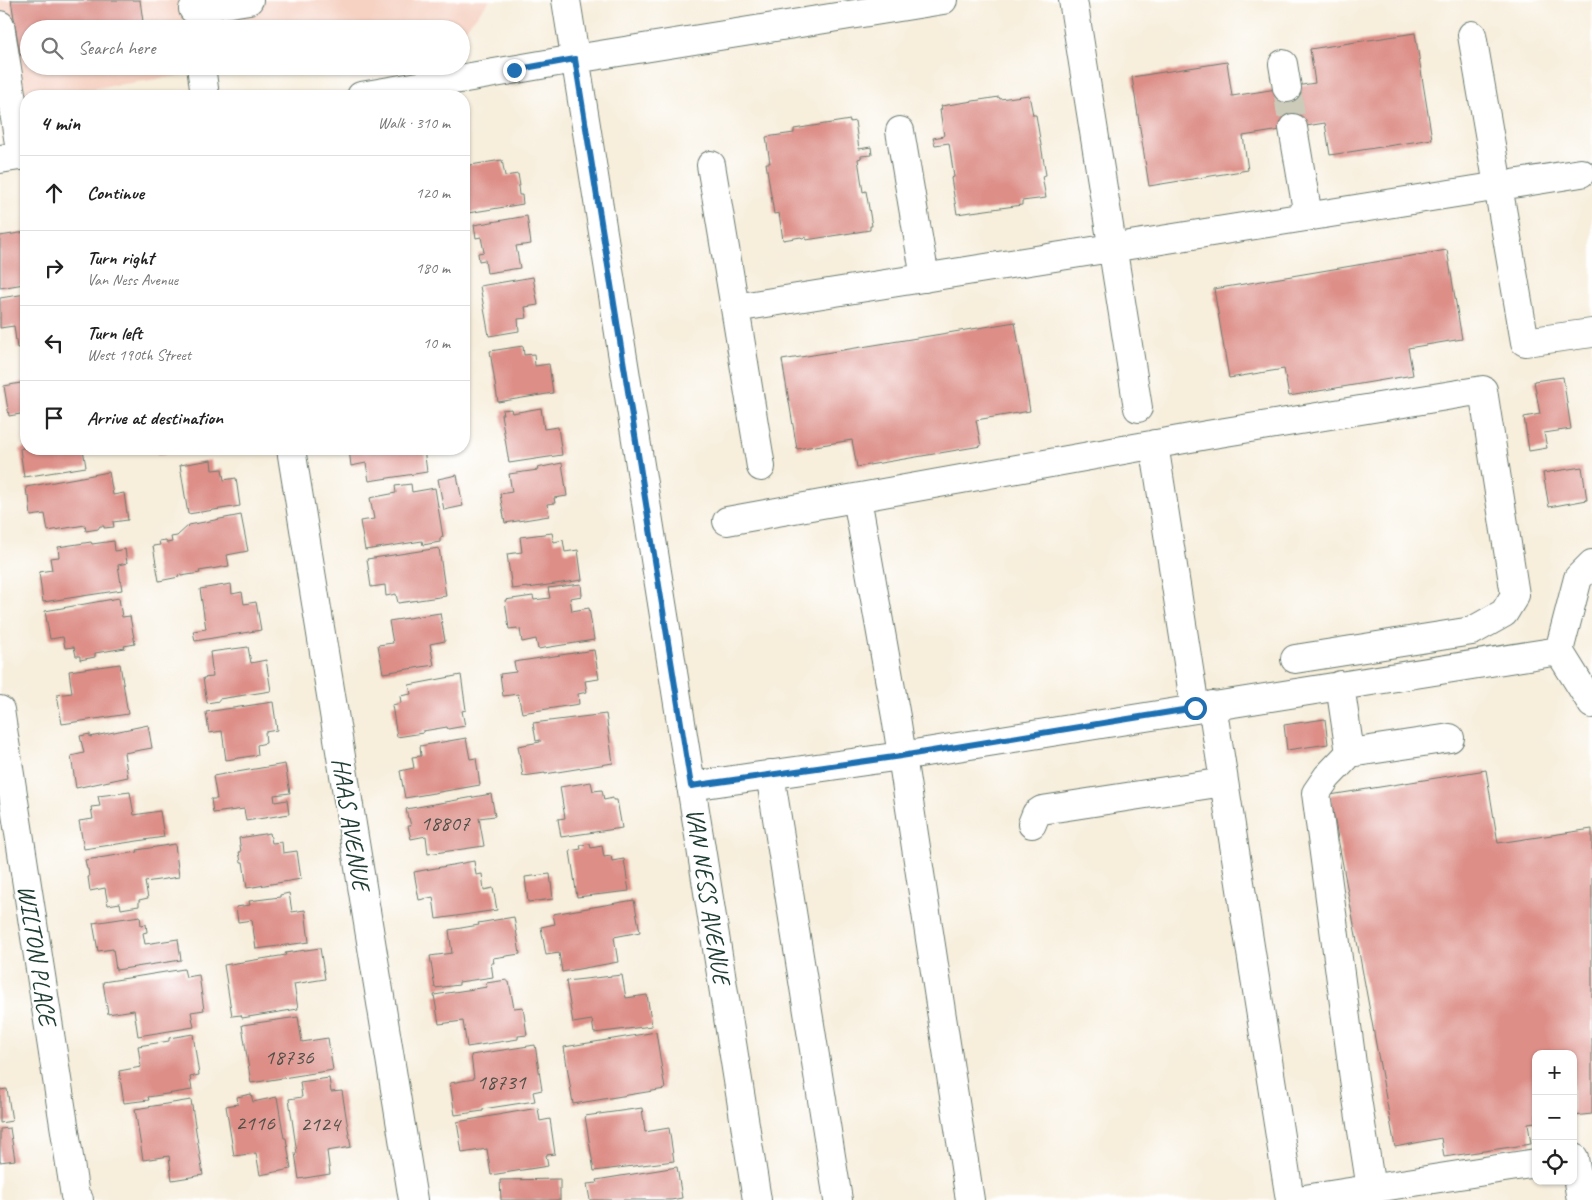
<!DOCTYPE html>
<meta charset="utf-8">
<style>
:root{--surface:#fff;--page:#f6f6f6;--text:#222;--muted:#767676;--line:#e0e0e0}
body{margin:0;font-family:Caveat,sans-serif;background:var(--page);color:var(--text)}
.controls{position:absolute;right:15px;bottom:15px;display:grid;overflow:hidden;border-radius:10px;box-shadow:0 1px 4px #0004}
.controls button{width:45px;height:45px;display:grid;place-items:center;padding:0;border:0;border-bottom:1px solid var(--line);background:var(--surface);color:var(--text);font:25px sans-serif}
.stop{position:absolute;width:15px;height:15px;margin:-11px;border:4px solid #1f6fb2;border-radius:50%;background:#fff}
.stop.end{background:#1f6fb2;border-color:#fff;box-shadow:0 1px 5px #0008}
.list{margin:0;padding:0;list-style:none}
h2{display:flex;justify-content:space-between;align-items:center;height:65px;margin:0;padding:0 20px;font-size:21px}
h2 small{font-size:16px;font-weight:400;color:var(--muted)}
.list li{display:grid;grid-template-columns:32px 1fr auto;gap:15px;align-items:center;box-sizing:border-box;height:75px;padding:0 20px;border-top:1px solid var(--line)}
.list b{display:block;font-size:19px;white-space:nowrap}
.list p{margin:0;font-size:16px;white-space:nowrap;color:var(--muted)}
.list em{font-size:16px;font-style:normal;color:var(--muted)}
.icon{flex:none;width:28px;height:28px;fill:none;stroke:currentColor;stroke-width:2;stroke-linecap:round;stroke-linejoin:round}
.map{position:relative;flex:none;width:1592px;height:1200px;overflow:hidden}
.search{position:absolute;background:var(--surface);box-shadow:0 1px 4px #0004;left:20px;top:20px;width:450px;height:55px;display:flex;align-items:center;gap:12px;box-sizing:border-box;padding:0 18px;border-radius:28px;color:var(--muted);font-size:19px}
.panel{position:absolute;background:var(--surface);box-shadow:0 1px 4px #0004;left:20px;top:90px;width:450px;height:365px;border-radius:20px}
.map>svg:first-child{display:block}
.built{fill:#f6d2c3}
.building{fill:#dd8e87}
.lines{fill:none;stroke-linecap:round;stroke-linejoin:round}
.minor-tunnel{stroke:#cccbba;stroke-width:28;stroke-dasharray:28 14;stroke-linecap:butt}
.minor-casing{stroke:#6b7b6f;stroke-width:30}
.major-casing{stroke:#6b7b6f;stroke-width:30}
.minor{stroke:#fff;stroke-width:28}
.major{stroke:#fff;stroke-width:28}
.route{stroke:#1f6fb2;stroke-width:6}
.labels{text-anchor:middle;stroke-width:4;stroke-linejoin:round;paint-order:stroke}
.number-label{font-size:22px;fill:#4e5149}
.street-label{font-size:25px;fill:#1f3d34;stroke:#fff}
</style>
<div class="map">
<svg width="1592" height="1200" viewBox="0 0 1592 1200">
<rect width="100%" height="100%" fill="#fff"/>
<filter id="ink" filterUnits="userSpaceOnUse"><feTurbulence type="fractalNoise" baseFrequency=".02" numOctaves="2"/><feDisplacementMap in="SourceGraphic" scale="10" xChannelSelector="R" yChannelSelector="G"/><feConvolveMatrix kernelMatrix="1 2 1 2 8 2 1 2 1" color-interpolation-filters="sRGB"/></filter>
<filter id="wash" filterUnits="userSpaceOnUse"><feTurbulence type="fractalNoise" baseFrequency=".0096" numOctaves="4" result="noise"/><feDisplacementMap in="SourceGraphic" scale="20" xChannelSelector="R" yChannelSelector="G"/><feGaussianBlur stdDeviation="1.12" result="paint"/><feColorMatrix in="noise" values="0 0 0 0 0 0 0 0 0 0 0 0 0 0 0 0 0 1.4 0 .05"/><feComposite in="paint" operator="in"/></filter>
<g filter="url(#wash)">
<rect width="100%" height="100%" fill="#f7eedc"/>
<path class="built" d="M0,0H490L461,34V29H29V66H246L43,96H26V99L0,103Z"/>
<g id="blocks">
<path class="building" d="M11,0H140L144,29H29V54L20,55Z
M1415,33L1432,139L1330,155L1325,123L1243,136L1248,170L1149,186L1132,77L1227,62L1232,96L1315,83L1310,49Z
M1029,95L1033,115H1036L1046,175L1042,176L1046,198L1022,201V205L957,214L951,178L954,177L949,143L935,145L933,138L944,136L940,110L942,109L941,106L999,97L1000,99Z
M850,120V122L855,121L859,149L871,147L872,155L861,156V158L858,159L863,192L866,191L872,226H870V230L806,240V237L802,238L801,237L783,240L779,213L774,214L766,163H770L766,137L794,133V129Z
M502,160L505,176L518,174L520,186H518L519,195H522L523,204L468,213L467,206L464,207V166Z
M527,216L531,244L516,246L520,268L487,273L485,260L479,261L478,253L484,252L481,237L476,238L474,225Z
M26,232V285L24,286V284L0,288V236Z
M1447,250L1462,339L1408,348L1413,375L1289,396L1284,369L1229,378L1214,289Z
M533,277L538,305L525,307L527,318L518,319L519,331L489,336L480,286Z
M26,294V347L17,348L14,326L0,328V298Z
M1015,322L1030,411L976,420L981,446L857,467L852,440L797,449L782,360Z
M523,346L524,355L534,354L535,366L549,364L553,393L498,402L490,351Z
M1563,377L1571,429L1544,433L1547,448L1529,451L1524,417L1540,414L1534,381Z
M26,382V413L9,416L4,386Z
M541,408L544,429L558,427L562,455L509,463L501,414H503L502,410L511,409L512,413Z
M26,447V449H83L86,467L24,477L20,449Z
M158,449H197V450L158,454Z
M349,449H424L427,472L369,481L366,463L351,466Z
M211,460L212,470L222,469L224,480L236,478L240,506L188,514L180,465Z
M562,463L567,496L554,498L555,503L547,504L549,516L505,523L500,494L512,492L509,474L538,470L537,468Z
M1582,467L1587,500L1549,507L1543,473Z
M109,472L113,495L124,493L128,520L113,522L114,527L104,528V526H100L98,529L86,531L85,525L48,531L45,514L31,516L29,496H27L26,487Z
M457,475L463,506L444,510L438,479Z
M411,484L412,492L435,488L443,537L440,538V542L423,545L422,541L365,550L360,521L374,519L370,498L396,493L395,486Z
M241,515L248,551L227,555L229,566L199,571L200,573L181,576V574L178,575L179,577L159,581L153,546L160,545L159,541L166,540L167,543L172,542L171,537L177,536L189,525Z
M552,533L554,542L563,540L565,552L578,550L582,580L528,588V587L512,589L507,554L522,552L520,537Z
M114,541L115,551L125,549L127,563L118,565L122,590L43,602L39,572L52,570L50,558L59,557L58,547L91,542L92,544Z
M439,548L446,596L398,603L396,594L386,596L385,585L371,587L367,559Z
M231,584L232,594L242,592L244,604L256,602L261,630L195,641L193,631L206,629L200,589Z
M581,584L582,596L570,598L572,611L589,608L594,640L538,649L536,639L522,642L520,629L517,630V628L509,629L505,600L533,596L534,600L550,598L548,588Z
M119,598L122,617L130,616L135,644L124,646L125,648L95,653V657L80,660V656H76L74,647L65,648L63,637L50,639L45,611Z
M440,613L445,641L430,644L434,665L383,673L378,645L393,643L389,621Z
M248,647L251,663L266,660L271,691L219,699V701L207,703L203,678L213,677L210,652Z
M594,650L599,679L585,681L587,692L578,694L579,704L522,713L518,694L503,696L500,674L516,672L514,662Z
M120,664L128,714L62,724L57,695L72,693L69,671Z
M461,675L466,710L462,711L465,726L448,729L447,727L423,731V733L397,737L392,705L401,703L400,696L411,694L409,685Z
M273,702L277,730L265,732L266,743L257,745L258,755L226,760L222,731L209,733L206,712Z
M606,714L613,763L545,774V773L523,776L518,746L540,742V740L536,741L533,723Z
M1325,719L1328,744L1287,750L1284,725Z
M148,725L152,748L124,753L128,777L76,788L71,756L84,753L80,736L90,734V737Z
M466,738L470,759L476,758L480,785L405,798L400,771L414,768L412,757L421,756L420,746Z
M285,764L290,793L274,795L275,802L287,800L289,814L246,821L244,809L213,813L211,799H217L213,776Z
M1486,770L1498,843L1592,829V1114L1573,1116V1054H1536V1122L1528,1123L1531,1144L1444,1157L1441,1138L1395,1147L1330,795Z
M591,782L593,791L602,790L604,800L613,798V800H617L622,828L561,837L558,819L565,818L560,787Z
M130,792L134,815L160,811L164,837L84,849L79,821L93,819L91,807L100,806L98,796Z
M491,794L495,816L479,818L484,846L428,854L426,836L411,839L408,826H411L409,818H408L406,809Z
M270,833L272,843L282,842L283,853L297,851L301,879L247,888L243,862H241L239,852H241L239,838Z
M175,844L179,877L145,882L148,898L139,900V906L121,909L120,903L108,905L105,888L90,891L88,877H89L88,869H87L85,860L138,852L137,850Z
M590,844L591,848L602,846L604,857L611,856L612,861L624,859L629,891L577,897L570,851L581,849L580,845Z
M474,861L476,875L482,874L484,890L493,888L497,910L436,919L433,897L419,900L414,872Z
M550,874L553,899L528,902L525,877Z
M289,893L292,912L305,910L309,942L256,949L252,920L238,922L236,907L250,905L249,901L280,897V895Z
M634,900L640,932L614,937L618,962L562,972L559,953L546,955L541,927L555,924L553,914Z
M140,916L141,925L146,924L147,932L143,933L145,944L178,939L181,960L116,970L113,949L98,951L93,923Z
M514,917L520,954L493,958L494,963H491L493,977L459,982V985L435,988L430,956L452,953L449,930L479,925L478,923Z
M320,948L325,979L294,984L298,1009L242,1018L241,1015L232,1016L224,965L286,955L285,953Z
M184,969L186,977L199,975L204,1010L191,1012L194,1027L138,1036L134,1010L108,1014L103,982Z
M622,975L626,998L647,995L652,1026L594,1033L592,1020L573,1023L566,981Z
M507,980V982H509L514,1008L523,1007L527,1035L518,1036V1039L467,1047L463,1021L439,1024L434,995L487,987L486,983Z
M298,1017L302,1042L328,1038L333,1070L251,1083L242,1025Z
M656,1032L665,1089L573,1104L564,1047Z
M193,1034L199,1075L190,1077L192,1090L148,1097L149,1100L124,1103L119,1071L141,1067L138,1046L169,1041V1038Z
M535,1045L542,1090L533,1092L535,1101L483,1109V1111L455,1115L450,1083L474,1079L471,1055Z
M329,1078L331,1092L342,1091L351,1147L327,1151L330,1174L299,1179L295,1153H297L289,1099L302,1097L300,1082Z
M7,1089L12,1121L0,1123V1090Z
M251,1094L253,1102L277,1097L284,1138H286L291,1169L260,1175L256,1153L234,1156L226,1106L238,1104L237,1097Z
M191,1100L203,1175L172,1180L169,1156L143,1160L135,1109Z
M538,1108L540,1121L550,1119L555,1154L546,1155L548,1166L491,1175L487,1149L462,1153L457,1122Z
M642,1108L645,1132L669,1128L674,1161L594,1171L585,1116Z
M10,1128L15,1160L0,1162V1129Z
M677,1167L682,1198L671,1200H590L587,1184L597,1183L596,1180Z
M560,1179V1200H501L500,1180Z"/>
</g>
</g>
<g filter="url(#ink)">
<use href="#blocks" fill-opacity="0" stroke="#6b7b6f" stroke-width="1"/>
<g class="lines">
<path class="minor-tunnel" d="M1287,88L1293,128"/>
<defs>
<path id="minor" d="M1073,0L1138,408
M193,9L249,0
M0,25L21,156
M1472,35L1525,342L1592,333
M1283,64L1287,88
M201,66L205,96
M1293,128L1308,216
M900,131L925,278
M711,165L735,308
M1154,444L1195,708
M291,449L413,1200
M761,467L735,308L1581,173
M857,498L896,717L970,1200
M727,521L1207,435L1483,390L1515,595L1504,613L1472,631L1295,659
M1592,564L1578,578L1559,651L1592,704
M1340,685L1350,753L1450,738
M1212,705L1290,1200
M0,710L75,1196L79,1200
M1350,753L1327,777L1316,793L1354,1079L1371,1189
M770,774L838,1200
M691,786L901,756L1559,651
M1032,824L1036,814L1042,810L1224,782
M1574,1158L1581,1200
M1298,1200L1536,1163"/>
<path id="major" d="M566,0L757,1200
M361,96L575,59L943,0
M0,159L26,155"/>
</defs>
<use href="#minor" class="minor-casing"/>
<use href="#major" class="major-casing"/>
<use href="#minor" class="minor"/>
<use href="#major" class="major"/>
</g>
</g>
<g class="lines" filter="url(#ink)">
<path class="route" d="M514,70L575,59L691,786L901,756L1195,708"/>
</g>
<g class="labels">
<g class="number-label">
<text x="445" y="830">18807</text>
<text x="289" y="1064">18736</text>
<text x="501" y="1089">18731</text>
<text x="255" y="1130">2116</text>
<text x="320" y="1131">2124</text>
</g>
<g class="street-label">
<text transform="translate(352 824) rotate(81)" y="9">HAAS AVENUE</text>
<text transform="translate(709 896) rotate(81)" y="9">VAN NESS AVENUE</text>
<text transform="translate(38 955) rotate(81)" y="9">WILTON PLACE</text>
</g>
</g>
</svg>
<div class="controls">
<button>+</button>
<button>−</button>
<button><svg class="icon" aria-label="locate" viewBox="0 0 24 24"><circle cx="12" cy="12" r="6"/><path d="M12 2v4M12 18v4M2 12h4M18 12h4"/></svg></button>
</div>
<div class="stop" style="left:1195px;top:708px"></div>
<div class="stop end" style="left:514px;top:70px"></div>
<div class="search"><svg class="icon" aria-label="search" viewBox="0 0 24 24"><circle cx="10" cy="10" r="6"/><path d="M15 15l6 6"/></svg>Search here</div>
<section class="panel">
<h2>4 min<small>Walk · 310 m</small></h2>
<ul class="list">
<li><svg class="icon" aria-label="ahead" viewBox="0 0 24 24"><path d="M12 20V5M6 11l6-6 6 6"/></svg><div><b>Continue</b></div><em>120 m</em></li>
<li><svg class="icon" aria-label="right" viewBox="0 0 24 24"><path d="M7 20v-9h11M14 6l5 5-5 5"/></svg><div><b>Turn right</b><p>Van Ness Avenue</p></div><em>180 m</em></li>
<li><svg class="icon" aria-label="left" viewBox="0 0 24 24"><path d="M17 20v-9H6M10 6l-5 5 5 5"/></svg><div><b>Turn left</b><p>West 190th Street</p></div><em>10 m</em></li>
<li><svg class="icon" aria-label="arrive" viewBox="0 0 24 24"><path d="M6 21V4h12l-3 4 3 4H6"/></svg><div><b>Arrive at destination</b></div></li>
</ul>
</section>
</div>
